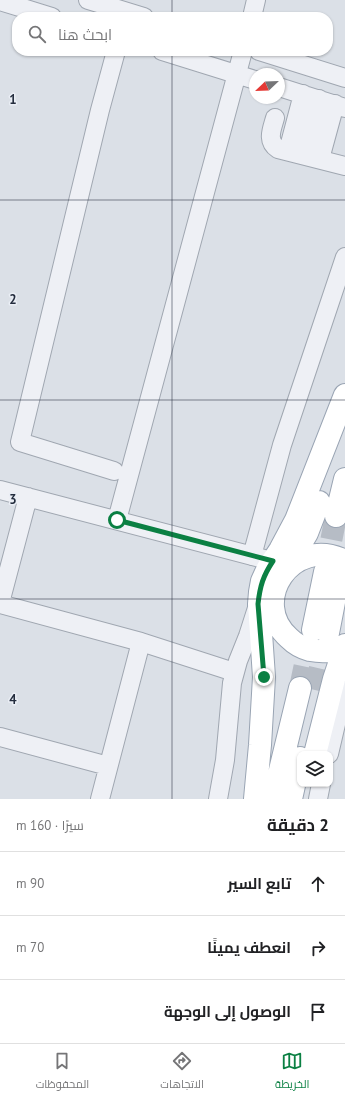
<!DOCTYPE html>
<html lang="ar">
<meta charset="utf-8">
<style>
:root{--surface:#fff;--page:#f2f2f2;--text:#202124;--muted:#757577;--line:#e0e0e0;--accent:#0b8043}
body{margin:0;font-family:"PT Sans",Cairo,sans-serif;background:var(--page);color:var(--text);direction:rtl}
.controls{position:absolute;right:12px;bottom:12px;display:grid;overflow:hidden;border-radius:8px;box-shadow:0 1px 3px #0004}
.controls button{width:36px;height:36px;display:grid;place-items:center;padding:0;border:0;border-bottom:1px solid var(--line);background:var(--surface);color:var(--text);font:20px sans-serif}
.compass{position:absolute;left:249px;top:68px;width:36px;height:36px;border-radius:50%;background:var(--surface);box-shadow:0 1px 3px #0004;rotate:247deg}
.stop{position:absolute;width:12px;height:12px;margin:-9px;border:3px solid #0b8043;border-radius:50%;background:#fff}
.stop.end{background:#0b8043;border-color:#fff;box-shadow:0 1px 4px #0008}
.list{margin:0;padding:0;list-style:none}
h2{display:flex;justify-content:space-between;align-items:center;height:52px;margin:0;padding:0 16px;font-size:17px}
h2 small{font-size:13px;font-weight:400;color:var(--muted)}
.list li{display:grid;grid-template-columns:26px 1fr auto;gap:12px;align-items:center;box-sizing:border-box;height:64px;padding:0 16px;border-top:1px solid var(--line)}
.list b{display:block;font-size:15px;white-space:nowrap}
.list em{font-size:13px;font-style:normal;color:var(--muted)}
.icon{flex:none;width:22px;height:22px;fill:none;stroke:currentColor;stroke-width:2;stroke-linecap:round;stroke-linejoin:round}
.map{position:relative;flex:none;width:345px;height:799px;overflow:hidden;direction:ltr}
.search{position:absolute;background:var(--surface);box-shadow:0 1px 3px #0004;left:12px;right:12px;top:12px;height:44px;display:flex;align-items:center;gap:10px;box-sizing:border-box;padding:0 14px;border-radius:16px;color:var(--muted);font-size:15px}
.sheet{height:244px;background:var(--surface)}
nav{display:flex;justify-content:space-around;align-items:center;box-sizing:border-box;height:56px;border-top:1px solid var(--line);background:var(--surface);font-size:11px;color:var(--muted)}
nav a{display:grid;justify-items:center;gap:2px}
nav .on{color:var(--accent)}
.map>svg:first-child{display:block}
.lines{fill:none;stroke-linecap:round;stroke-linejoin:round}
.major-tunnel{stroke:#b6bcc5;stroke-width:22;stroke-dasharray:22 11;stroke-linecap:butt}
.minor-casing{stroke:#a0a7b1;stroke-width:20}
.major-casing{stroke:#99a4b3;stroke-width:24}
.minor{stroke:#eef0f5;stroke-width:18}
.major{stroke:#fff;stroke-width:22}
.route{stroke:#0b8043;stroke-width:5}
.grid{fill:none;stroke:#242d3e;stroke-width:1;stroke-opacity:0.55}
.grid-label{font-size:13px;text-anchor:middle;font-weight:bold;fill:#242d3e;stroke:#eaeef5;stroke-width:3;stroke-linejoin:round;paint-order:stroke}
</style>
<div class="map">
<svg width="345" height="799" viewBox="0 0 345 799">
<rect width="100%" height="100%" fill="#dbe0e7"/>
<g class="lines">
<path class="major-tunnel" d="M325,572L336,516
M300,688L312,631
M315,690L328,633"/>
<defs>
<path id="minor" d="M88,0L144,17
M0,1L52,17
M252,17L256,0
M162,51L255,80
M259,51L345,78
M279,87L345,108
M275,118C272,129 266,141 278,149L345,166
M288,151L303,94
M304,155L319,99
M320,159L335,104
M114,471L20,442L100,110L116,51
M0,490L264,559
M117,520L243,51
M252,556L282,445L345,257
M0,603L28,497
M0,604L141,642L234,672
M0,737L108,766
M329,754L343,694L345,690
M100,799L141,642
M218,799L225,760L232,683L238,661L248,636L257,608
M318,799L321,784"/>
<path id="major" d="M336,516L345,479
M345,561C292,534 248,602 289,638C295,644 302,648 310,650C321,652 335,652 345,645
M289,563L307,533L319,502
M313,630L325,572
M328,633L339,576
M315,754L334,679L339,664L345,651
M255,799L260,745L264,677L259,604L260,592L262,581L268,568L280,550L296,520L345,395
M273,799L300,688
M291,799L300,758"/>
</defs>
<use href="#minor" class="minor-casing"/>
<use href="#major" class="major-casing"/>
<use href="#minor" class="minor"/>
<use href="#major" class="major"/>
</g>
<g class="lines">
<path class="route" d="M117,520L273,561C263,576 260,586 258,604L264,677"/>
</g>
<path class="grid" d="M172,0V17M172,51V799M0,200H345M0,400H345M0,599H345"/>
<g class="grid-label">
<text x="13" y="104">1</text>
<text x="13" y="304">2</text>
<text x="13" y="504">3</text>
<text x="13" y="704">4</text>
</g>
</svg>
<div class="controls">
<button><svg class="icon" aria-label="layers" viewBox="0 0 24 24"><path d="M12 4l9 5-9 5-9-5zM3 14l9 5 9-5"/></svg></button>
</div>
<svg class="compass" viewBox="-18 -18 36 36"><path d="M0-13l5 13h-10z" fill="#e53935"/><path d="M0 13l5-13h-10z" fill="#757577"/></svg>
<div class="stop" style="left:117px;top:520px"></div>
<div class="stop end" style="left:264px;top:677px"></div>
<div class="search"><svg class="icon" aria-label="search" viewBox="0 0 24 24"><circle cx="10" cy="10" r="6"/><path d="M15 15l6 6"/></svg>ابحث هنا</div>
</div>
<section class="sheet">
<h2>2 دقيقة<small>سيرًا · 160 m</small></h2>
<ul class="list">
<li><svg class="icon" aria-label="ahead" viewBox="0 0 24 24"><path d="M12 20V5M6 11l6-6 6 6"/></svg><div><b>تابع السير</b></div><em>90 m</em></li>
<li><svg class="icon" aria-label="right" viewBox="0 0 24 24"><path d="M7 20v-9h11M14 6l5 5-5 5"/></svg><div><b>انعطف يمينًا</b></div><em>70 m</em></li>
<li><svg class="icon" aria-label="arrive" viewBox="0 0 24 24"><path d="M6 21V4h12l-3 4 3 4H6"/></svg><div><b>الوصول إلى الوجهة</b></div></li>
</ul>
</section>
<nav>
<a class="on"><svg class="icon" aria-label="map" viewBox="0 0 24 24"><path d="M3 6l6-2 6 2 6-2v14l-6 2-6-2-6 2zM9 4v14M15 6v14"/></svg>الخريطة</a>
<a><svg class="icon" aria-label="directions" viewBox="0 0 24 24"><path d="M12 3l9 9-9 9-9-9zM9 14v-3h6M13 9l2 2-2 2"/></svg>الاتجاهات</a>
<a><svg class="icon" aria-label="saved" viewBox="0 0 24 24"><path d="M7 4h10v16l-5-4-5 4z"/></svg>المحفوظات</a>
</nav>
